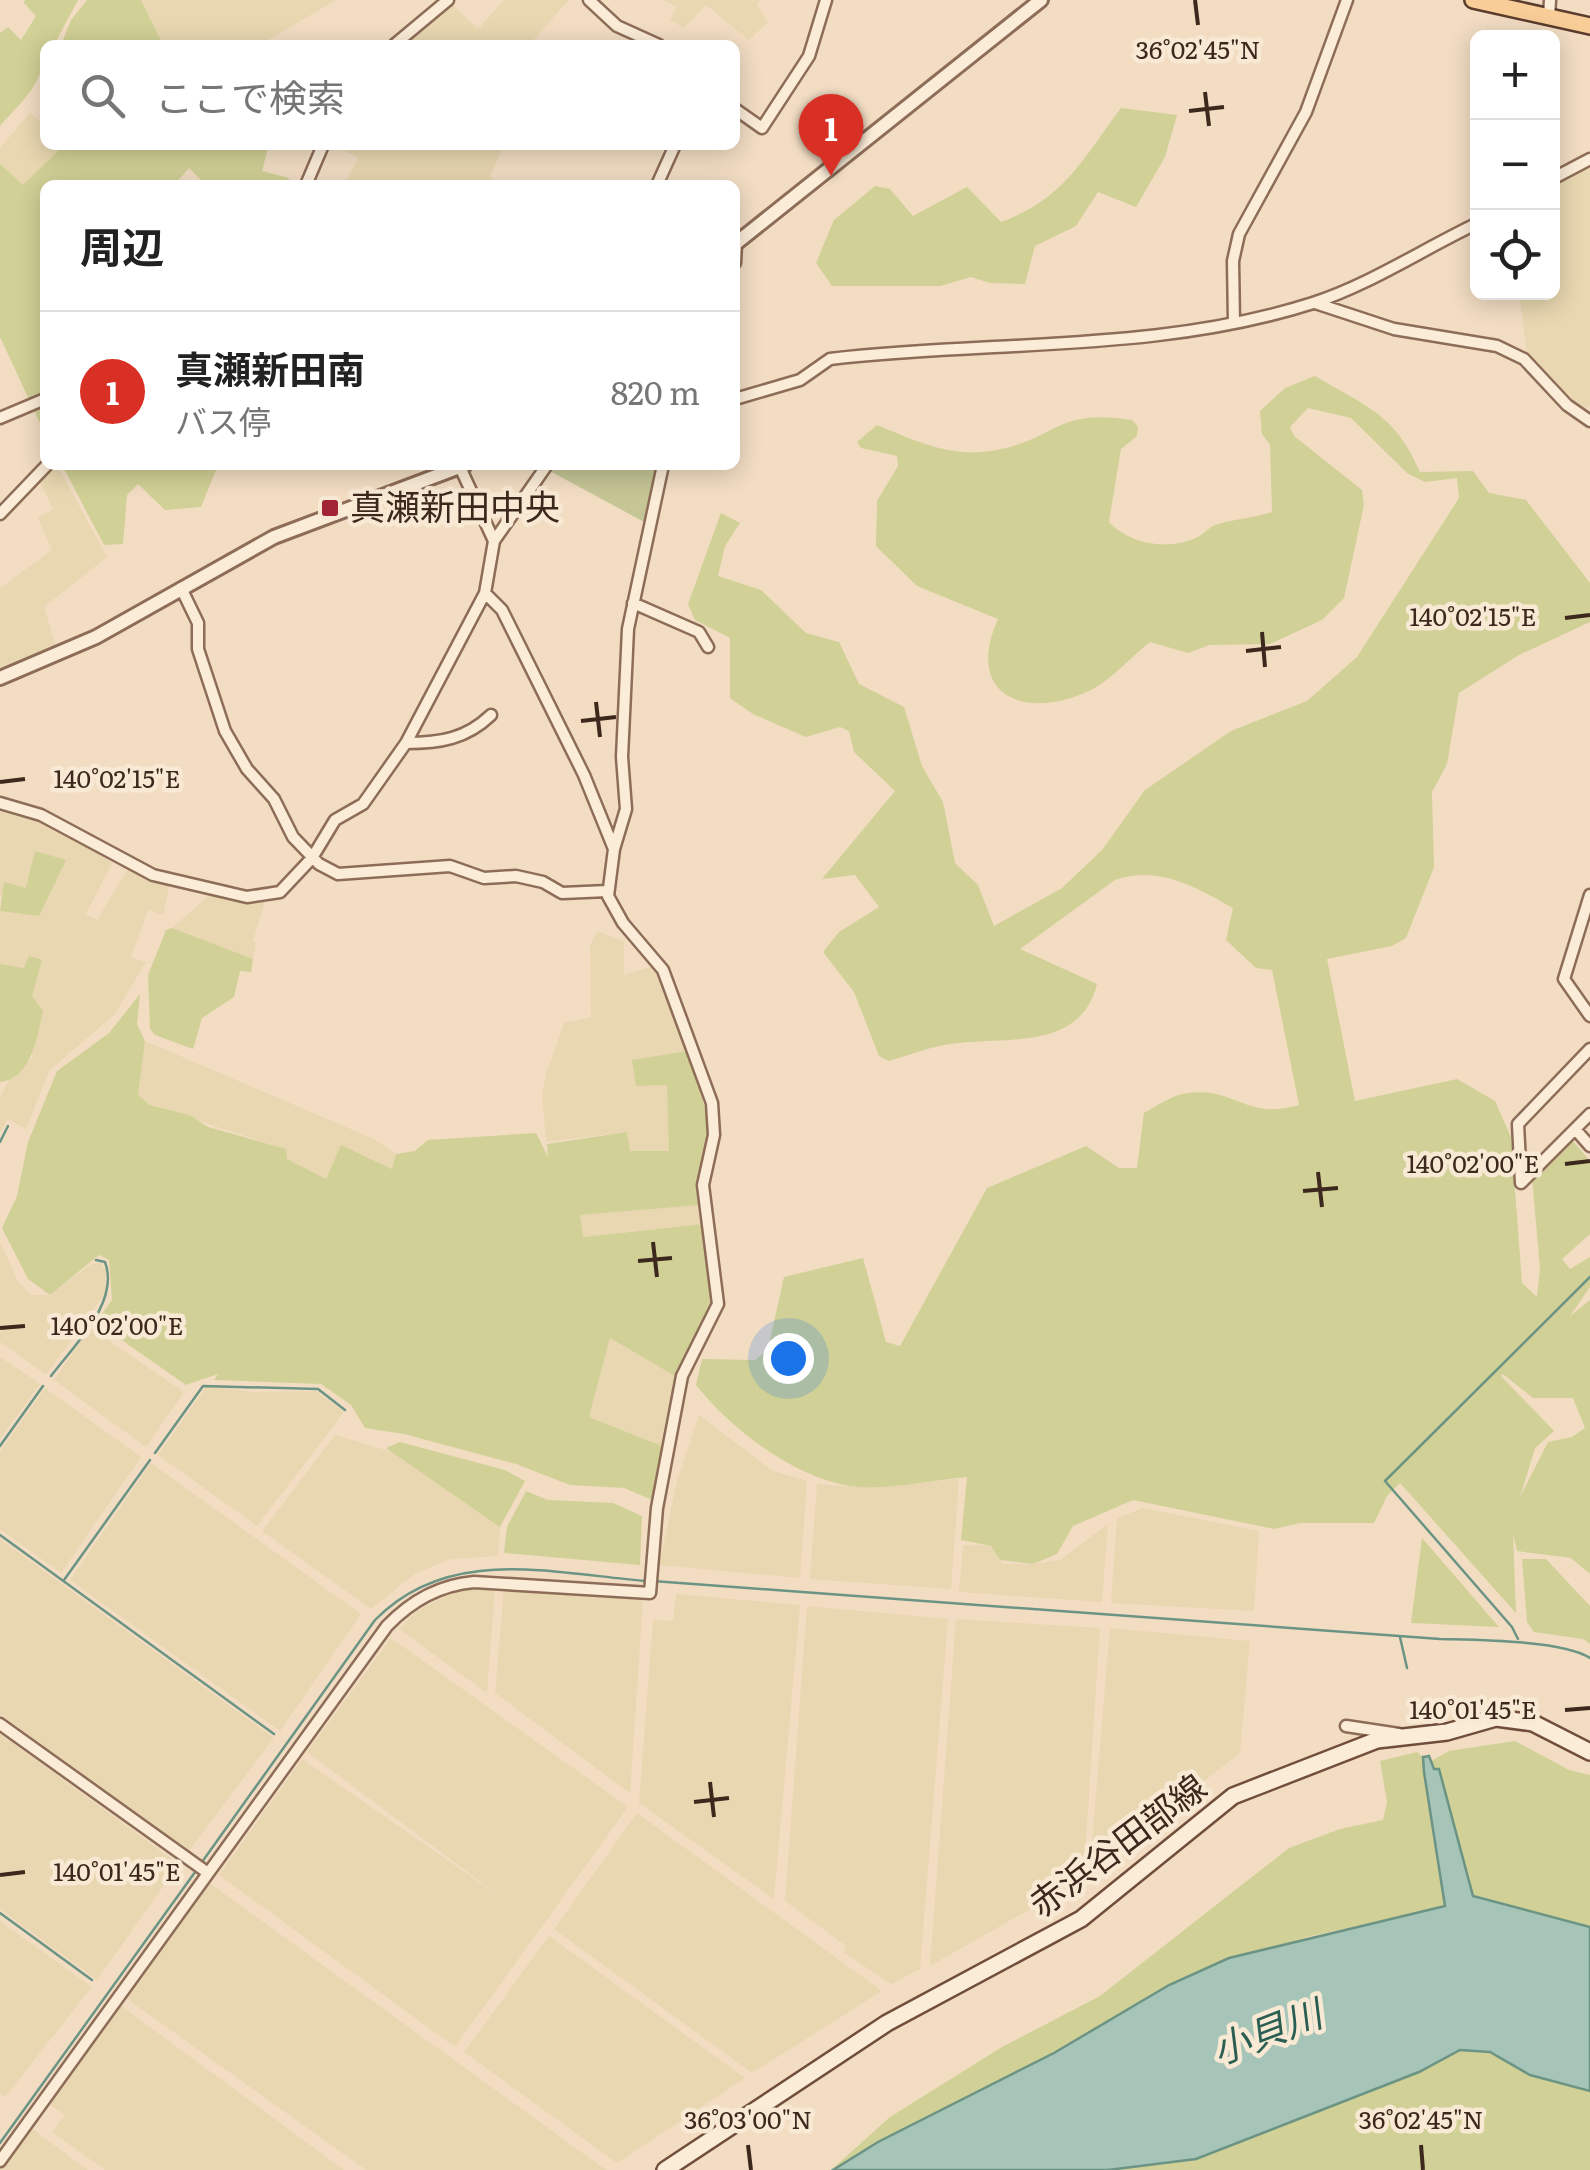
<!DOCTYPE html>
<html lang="ja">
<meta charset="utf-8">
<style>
:root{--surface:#fff;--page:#f2f2f2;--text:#222;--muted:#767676;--line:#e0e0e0;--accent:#d93025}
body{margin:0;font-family:Literata,"Noto Sans JP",serif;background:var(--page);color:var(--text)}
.controls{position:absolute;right:30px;top:30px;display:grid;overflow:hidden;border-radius:15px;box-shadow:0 5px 25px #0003}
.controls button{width:90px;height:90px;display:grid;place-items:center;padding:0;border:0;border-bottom:2px solid var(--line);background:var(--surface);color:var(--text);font:50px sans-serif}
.you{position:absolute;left:788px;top:1358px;width:35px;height:35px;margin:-25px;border:8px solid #fff;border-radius:50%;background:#1a73e8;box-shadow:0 0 0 15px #1a73e833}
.badge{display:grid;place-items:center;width:65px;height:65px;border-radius:50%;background:var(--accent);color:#fff;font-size:32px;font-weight:700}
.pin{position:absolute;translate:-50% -82px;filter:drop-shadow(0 2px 5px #0008)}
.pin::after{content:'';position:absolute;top:52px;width:35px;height:30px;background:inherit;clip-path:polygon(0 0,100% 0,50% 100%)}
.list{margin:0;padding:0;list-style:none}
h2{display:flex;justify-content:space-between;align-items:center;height:130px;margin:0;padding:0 40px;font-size:42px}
h2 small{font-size:32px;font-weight:400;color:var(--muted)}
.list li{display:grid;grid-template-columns:65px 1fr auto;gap:30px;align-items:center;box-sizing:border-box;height:160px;padding:0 40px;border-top:2px solid var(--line)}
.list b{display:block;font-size:38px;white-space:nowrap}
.list p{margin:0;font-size:32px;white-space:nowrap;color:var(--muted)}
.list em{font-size:32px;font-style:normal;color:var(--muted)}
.icon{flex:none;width:55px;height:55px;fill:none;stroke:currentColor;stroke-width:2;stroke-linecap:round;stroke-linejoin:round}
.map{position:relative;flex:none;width:1590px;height:2170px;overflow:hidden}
.search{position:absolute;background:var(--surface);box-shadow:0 5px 25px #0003;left:40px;top:40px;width:700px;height:110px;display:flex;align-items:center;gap:25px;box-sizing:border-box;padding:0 35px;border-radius:15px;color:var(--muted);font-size:38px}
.panel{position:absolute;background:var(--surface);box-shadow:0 5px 25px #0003;left:40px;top:180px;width:700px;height:290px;border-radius:15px}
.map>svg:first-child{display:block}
.farmland{fill:#e8d7b0}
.green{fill:#d1d096;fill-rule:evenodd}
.cemetery{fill:#c5c596}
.water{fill:#a6c4b7;stroke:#6b9484;stroke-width:2.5}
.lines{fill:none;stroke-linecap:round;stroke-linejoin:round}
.stream{stroke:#6b9484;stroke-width:2.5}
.minor-casing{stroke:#8e6d58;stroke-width:15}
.tertiary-casing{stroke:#8e6d58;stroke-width:18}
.secondary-casing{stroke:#704e3b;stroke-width:20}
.primary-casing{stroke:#5b3c2d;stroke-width:20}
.minor{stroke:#fbecd7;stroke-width:10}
.tertiary{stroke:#fbecd7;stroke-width:12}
.secondary{stroke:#fbecd7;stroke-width:15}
.primary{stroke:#f8cd98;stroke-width:15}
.ticks{fill:none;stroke:#3d281d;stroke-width:4}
.poi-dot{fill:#a22335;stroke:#f8e9d4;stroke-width:4}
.labels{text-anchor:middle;stroke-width:9;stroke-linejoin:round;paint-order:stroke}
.poi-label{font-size:35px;fill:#3d281d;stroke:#f8e9d4;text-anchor:start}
.street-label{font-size:35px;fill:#3d281d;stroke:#f8e9d4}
.water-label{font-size:38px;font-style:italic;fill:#2b5e53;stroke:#f8e9d4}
.ticks-label{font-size:25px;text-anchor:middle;fill:#3d281d;stroke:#f8e9d4;stroke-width:9;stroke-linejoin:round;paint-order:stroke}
</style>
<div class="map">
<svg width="1590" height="2170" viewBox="0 0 1590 2170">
<rect width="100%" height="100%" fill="#f2ddc3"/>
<path class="farmland" d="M141,0H336L260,45H163Z
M504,0H569L529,45H400L451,3L478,29Z
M663,0H760L757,5L768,22L749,40L706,5L684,28L670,20L677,7Z
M30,113L45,125V145L64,146L23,186L0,164V148Z
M335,145H504L490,176L496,185H357L346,181L358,158Z
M1590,163V405L1583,410L1527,352L1519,293L1552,292L1553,183Z
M57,465L107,557L44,607L57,649L0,671V588L52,550L38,518L53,509L39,480Z
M0,808L56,823L112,863L86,914L97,920L128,869L170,883L163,915L148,910L131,957L146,962L114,1015L49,1071L26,1129L8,1119L0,1133V1098L8,1081L32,1058V996L24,968L0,964V911L39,916L26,888L0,897Z
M212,893L265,901L253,941L256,943L253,959L172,928Z
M598,931L624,942V975L656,965L681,1024L688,1051L632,1061L637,1086L667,1084L670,1151L630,1152L627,1132L546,1142L542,1096L546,1074L564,1023L591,1017L590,945Z
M145,1041L374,1139L396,1154L393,1169L341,1145L326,1179L287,1159L285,1149L149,1105L138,1095Z
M700,1205L704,1224L582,1237L580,1215Z
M0,1242L18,1281L31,1295H50L91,1264L101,1263L106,1271L105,1293L46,1375L0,1342Z
M90,1328L184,1392L146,1447L54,1380Z
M610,1338L675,1376L662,1446L589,1417Z
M0,1357L40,1384L0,1439Z
M213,1386L250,1392L316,1391L344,1412L257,1526L158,1455L206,1387Z
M45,1388L141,1457L61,1573L0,1529V1452Z
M699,1415L773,1471L807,1481L800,1578L659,1565L677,1481Z
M335,1435L396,1453L500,1527L498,1556L451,1559L416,1573L371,1609L262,1531Z
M151,1463L361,1614L280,1731L70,1580Z
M959,1479L951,1589L810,1579L817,1484L861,1487Z
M1143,1508L1259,1531L1254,1611L1111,1603L1117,1518Z
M1108,1524L1102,1602L959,1592L963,1545L991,1546L1003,1564H1033L1060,1560Z
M0,1539L274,1738L189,1851L0,1714Z
M463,1587L495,1588L487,1693L399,1629L417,1611Z
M504,1588L643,1600L630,1793L495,1693Z
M676,1594L800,1605L774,1899L639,1803L653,1620L673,1621Z
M807,1606L948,1619L920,1969L891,1984L843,1952L846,1946L785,1901Z
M956,1619L1100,1628L1084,1869L1034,1907L930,1966Z
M1110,1628L1250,1641L1240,1753L1096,1866L1090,1865Z
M391,1638L628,1807L455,2047L219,1875L302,1759L502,1898L307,1752Z
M0,1734L179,1864L97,1980L0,1909Z
M637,1813L882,1991L752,2073L554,1929Z
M208,1882L606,2170H366L126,1998Z
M0,1921L92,1987L5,2097L0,2093Z
M549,1936L745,2078L617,2163L464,2052Z
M120,2005L344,2170H105L52,2132L65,2115L48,2103Z
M30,2127L88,2170H0Z"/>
<path class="green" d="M26,0H78L54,45H45C45,83 24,99 0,126V33L8,27L21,40L36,16L23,2Z
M87,0H141L163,45H61L71,20Z
M1121,108L1177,115L1165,157L1136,207L1098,192L1076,226L1035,246L1025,284L990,283L971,277L940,286H832L816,263L834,220L875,186L890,189L913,216L967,187L1001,222C1064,199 1082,160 1121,108Z
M64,145H269L262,171L289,178L287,185H206L189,168L174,185H45V434L0,337V164L23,185Z
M1315,376C1367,407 1395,414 1420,472L1473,471L1489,493L1526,500L1590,583V622L1519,655L1459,693L1447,764L1432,792L1434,867L1406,938L1392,946L1327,959L1355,1101L1457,1079L1495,1101L1511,1137L1522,1283L1537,1297L1540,1268L1532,1178L1572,1140L1590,1161V1234L1562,1259L1570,1269L1590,1257V1287L1570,1316L1590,1300V1574L1571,1558L1517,1551L1513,1534L1516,1613L1400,1483L1387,1496L1374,1523H1300L1274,1529L1133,1500L1073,1526L1057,1554L1033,1564L1000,1560L991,1546L961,1540L967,1477C931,1480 885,1491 850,1486C792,1476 732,1430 696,1385L702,1359L755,1360L768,1349L784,1277L863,1258L886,1342L900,1346L987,1188L1086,1146L1119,1168H1137L1144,1113C1157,1106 1174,1094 1188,1093C1237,1087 1245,1121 1299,1105L1272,970L1256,968L1226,940L1233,908C1196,887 1158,865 1115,880L1020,949L1097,984C1080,1052 1005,1036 950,1044C930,1047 909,1055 889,1061L879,1056L854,992L823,952L839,932L879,907L855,875L822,879L895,791L854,752L849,731L840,727L806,737L753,714L730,698V638L695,620L688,604L721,513L740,523L725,546L718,576L761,590L806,633L839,642L859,684L904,707L922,766L943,802L955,863L978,885L994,926L1062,888L1102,850L1145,790L1231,731L1307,701L1357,657L1459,498L1457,478L1425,482L1407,473L1351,418L1308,408L1290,427L1294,436L1362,490L1364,505L1344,598L1322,620L1270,644L1209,645L1188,653L1150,642C1131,657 1110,681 1089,691C1024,721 964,695 998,619L917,586L876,546L877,501L898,466L897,456L861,448L857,442L877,425C916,441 953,459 997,450C1058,438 1056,408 1132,420L1138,427L1137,436L1121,449L1109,522C1131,545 1168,551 1198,537C1205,533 1210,526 1218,524C1236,519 1254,518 1272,512L1270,445L1262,434L1260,411L1285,388ZM1503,1374L1533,1398H1573L1585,1428L1572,1437L1548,1442L1520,1497L1535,1448L1554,1431L1501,1376Z
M62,465H218L201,507L165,510L138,484L127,495L123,544L104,545Z
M35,851L66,860L39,916L0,911L4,882L26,888Z
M172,928L253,959L251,972L240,971L234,997L202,1018L193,1049L155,1035L150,1029L148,975L166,930Z
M29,956L42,960L32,996L43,1011C37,1037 32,1078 0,1082V964L24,968Z
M140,994L137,1024L145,1041L138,1095L149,1105L189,1115L208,1127L286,1149L287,1159L326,1179L341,1145L392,1169L396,1154L415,1151L428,1140L536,1133L548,1157L547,1144L627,1132L630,1151H669L667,1085L636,1086L632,1060L688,1051L710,1125L698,1184L700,1205L580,1215L583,1237L704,1224L713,1300L675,1376L610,1338L589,1417L662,1446L652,1500L624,1488L570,1485L516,1464L404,1434L365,1428L351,1405L321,1384L214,1380L218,1374L186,1385L96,1322L112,1300L109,1260L99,1255L50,1295L28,1279L2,1228L17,1196L28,1142L57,1071L109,1033Z
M400,1442L505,1470L525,1481L500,1527L386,1448Z
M526,1491L548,1500L613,1503L642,1516L640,1565L504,1553L507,1527Z
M1422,1538L1499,1627L1411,1623Z
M1522,1559H1546L1590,1606V1644L1583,1639L1534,1632L1527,1622Z
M1515,1741L1569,1770L1590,1775V1927L1473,1896L1439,1770L1434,1769L1431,1761L1449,1751Z
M1417,1752L1423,1757L1446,1906L1307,1937L1169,1985L1054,2053L831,2170L890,2117L1002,2047L1100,1996L1289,1848L1340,1829L1383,1820L1387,1802L1380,1761Z
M1460,2050L1490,2052L1530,2075L1590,2091V2170H1108C1225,2130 1350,2109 1460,2050Z"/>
<path class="cemetery" d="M551,465H660L646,523L548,470Z"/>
<path class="water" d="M1429,1756L1434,1769H1439L1473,1896L1590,1927V2091L1530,2075L1490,2052L1460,2050L1419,2072L1196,2159L1108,2170H833L878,2142L1054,2053L1169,1985L1229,1958L1445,1906L1424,1772L1423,1757Z"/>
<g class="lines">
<path class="stream" d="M0,1142L8,1126
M51,1376C74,1345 120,1303 105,1262L96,1260
M0,1446L43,1386
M155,1453L203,1386L318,1389L345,1410
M0,1535L274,1734
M64,1580L150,1460
M653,1581L1440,1639C1475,1640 1563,1640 1590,1658
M1400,1637L1407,1668
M1518,1639L1512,1627L1385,1481L1590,1277
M202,1862L375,1620C448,1545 551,1573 645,1581
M0,1913L92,1980
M0,2143L198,1868"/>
<defs>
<path id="minor" d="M589,0L617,26L659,45
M1549,17L1550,0
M394,45L448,0
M735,109L762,128L809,56L826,0
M1552,179L1590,159
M306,185L323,145
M657,185L675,145
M735,263L736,244
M1315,303L1394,329L1497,346L1524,359L1567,405L1590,421
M1234,323L1233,261L1239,234L1306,112L1347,0
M735,399L800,380L830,359C991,340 1157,353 1313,303C1371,284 1423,249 1478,223
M0,418L45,399
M460,467L494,541
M0,514L47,465
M181,588L198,623V649L225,731L247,769L274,799L293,837L319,864L338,874L450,866L484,878L516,876L543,882L562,893L607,891
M485,593L502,610L584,775L614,849
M633,603L699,632L708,647
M406,743C440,743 466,739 491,715
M0,803L41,815L153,875L247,897L280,892L312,858L335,820L363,804L406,743L485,593L494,541L547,465
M1590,895L1564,979L1590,1016
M1575,1129L1590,1114
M1521,1183L1518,1124L1590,1049
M1521,1183L1575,1129L1590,1146
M0,1724L208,1873
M1346,1726L1399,1734
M0,2161L387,1626C411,1601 439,1585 474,1582L650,1593L657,1508L682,1376L718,1304L703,1185L714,1135L712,1103L663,970L623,923L608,896L614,849L626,809L622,757L628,629L663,465"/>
<path id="tertiary" d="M735,244L1041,0
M0,678L96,637L274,537L465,465"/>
<path id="secondary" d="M665,2170L887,2023L1081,1919L1233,1796L1377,1740L1447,1732L1496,1718L1533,1723L1590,1752"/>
<path id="primary" d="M1473,0L1590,26"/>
</defs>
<use href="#minor" class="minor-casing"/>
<use href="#tertiary" class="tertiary-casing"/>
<use href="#secondary" class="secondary-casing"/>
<use href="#primary" class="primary-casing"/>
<use href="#minor" class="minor"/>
<use href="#tertiary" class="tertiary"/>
<use href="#secondary" class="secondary"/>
<use href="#primary" class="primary"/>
</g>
<path class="ticks" d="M1195,0L1198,25M1205,92L1209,126M1189,111L1224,107M1565,618L1590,615M1262,632L1265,667M1246,651L1281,647M596,702L600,737M581,721L616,717M0,782L25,779M1565,1164L1590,1161M1318,1172L1322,1207M1303,1191L1338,1188M653,1242L657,1277M638,1261L672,1258M0,1328L25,1326M1565,1710L1590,1708M710,1782L714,1817M694,1802L729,1798M0,1875L25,1872M748,2145L751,2170M1421,2145L1423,2170"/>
<rect class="poi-dot" x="320" y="498" width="20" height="20" rx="5"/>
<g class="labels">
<g class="poi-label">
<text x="350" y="520">真瀬新田中央</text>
</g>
<g class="street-label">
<text transform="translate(1118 1846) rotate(-37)" y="12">赤浜谷田部線</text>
</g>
<g class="water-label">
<text transform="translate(1267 2033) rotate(-21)" y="13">小貝川</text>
</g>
</g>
<g class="ticks-label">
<text x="1198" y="59">36°02'45"N</text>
<text x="1473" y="626">140°02'15"E</text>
<text x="117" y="788">140°02'15"E</text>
<text x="1473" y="1173">140°02'00"E</text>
<text x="117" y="1335">140°02'00"E</text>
<text x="1473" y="1719">140°01'45"E</text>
<text x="117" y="1881">140°01'45"E</text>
<text x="748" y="2129">36°03'00"N</text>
<text x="1421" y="2129">36°02'45"N</text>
</g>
</svg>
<div class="controls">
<button>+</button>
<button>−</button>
<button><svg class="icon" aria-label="locate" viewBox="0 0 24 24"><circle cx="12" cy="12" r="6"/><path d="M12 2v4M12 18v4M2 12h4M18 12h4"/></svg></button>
</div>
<div class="you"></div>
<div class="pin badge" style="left:831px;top:176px">1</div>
<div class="search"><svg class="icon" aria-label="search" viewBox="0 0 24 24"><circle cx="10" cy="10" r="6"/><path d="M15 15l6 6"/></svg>ここで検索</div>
<section class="panel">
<h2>周辺<small></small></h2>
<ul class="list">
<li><span class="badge">1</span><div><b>真瀬新田南</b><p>バス停</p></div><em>820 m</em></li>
</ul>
</section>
</div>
